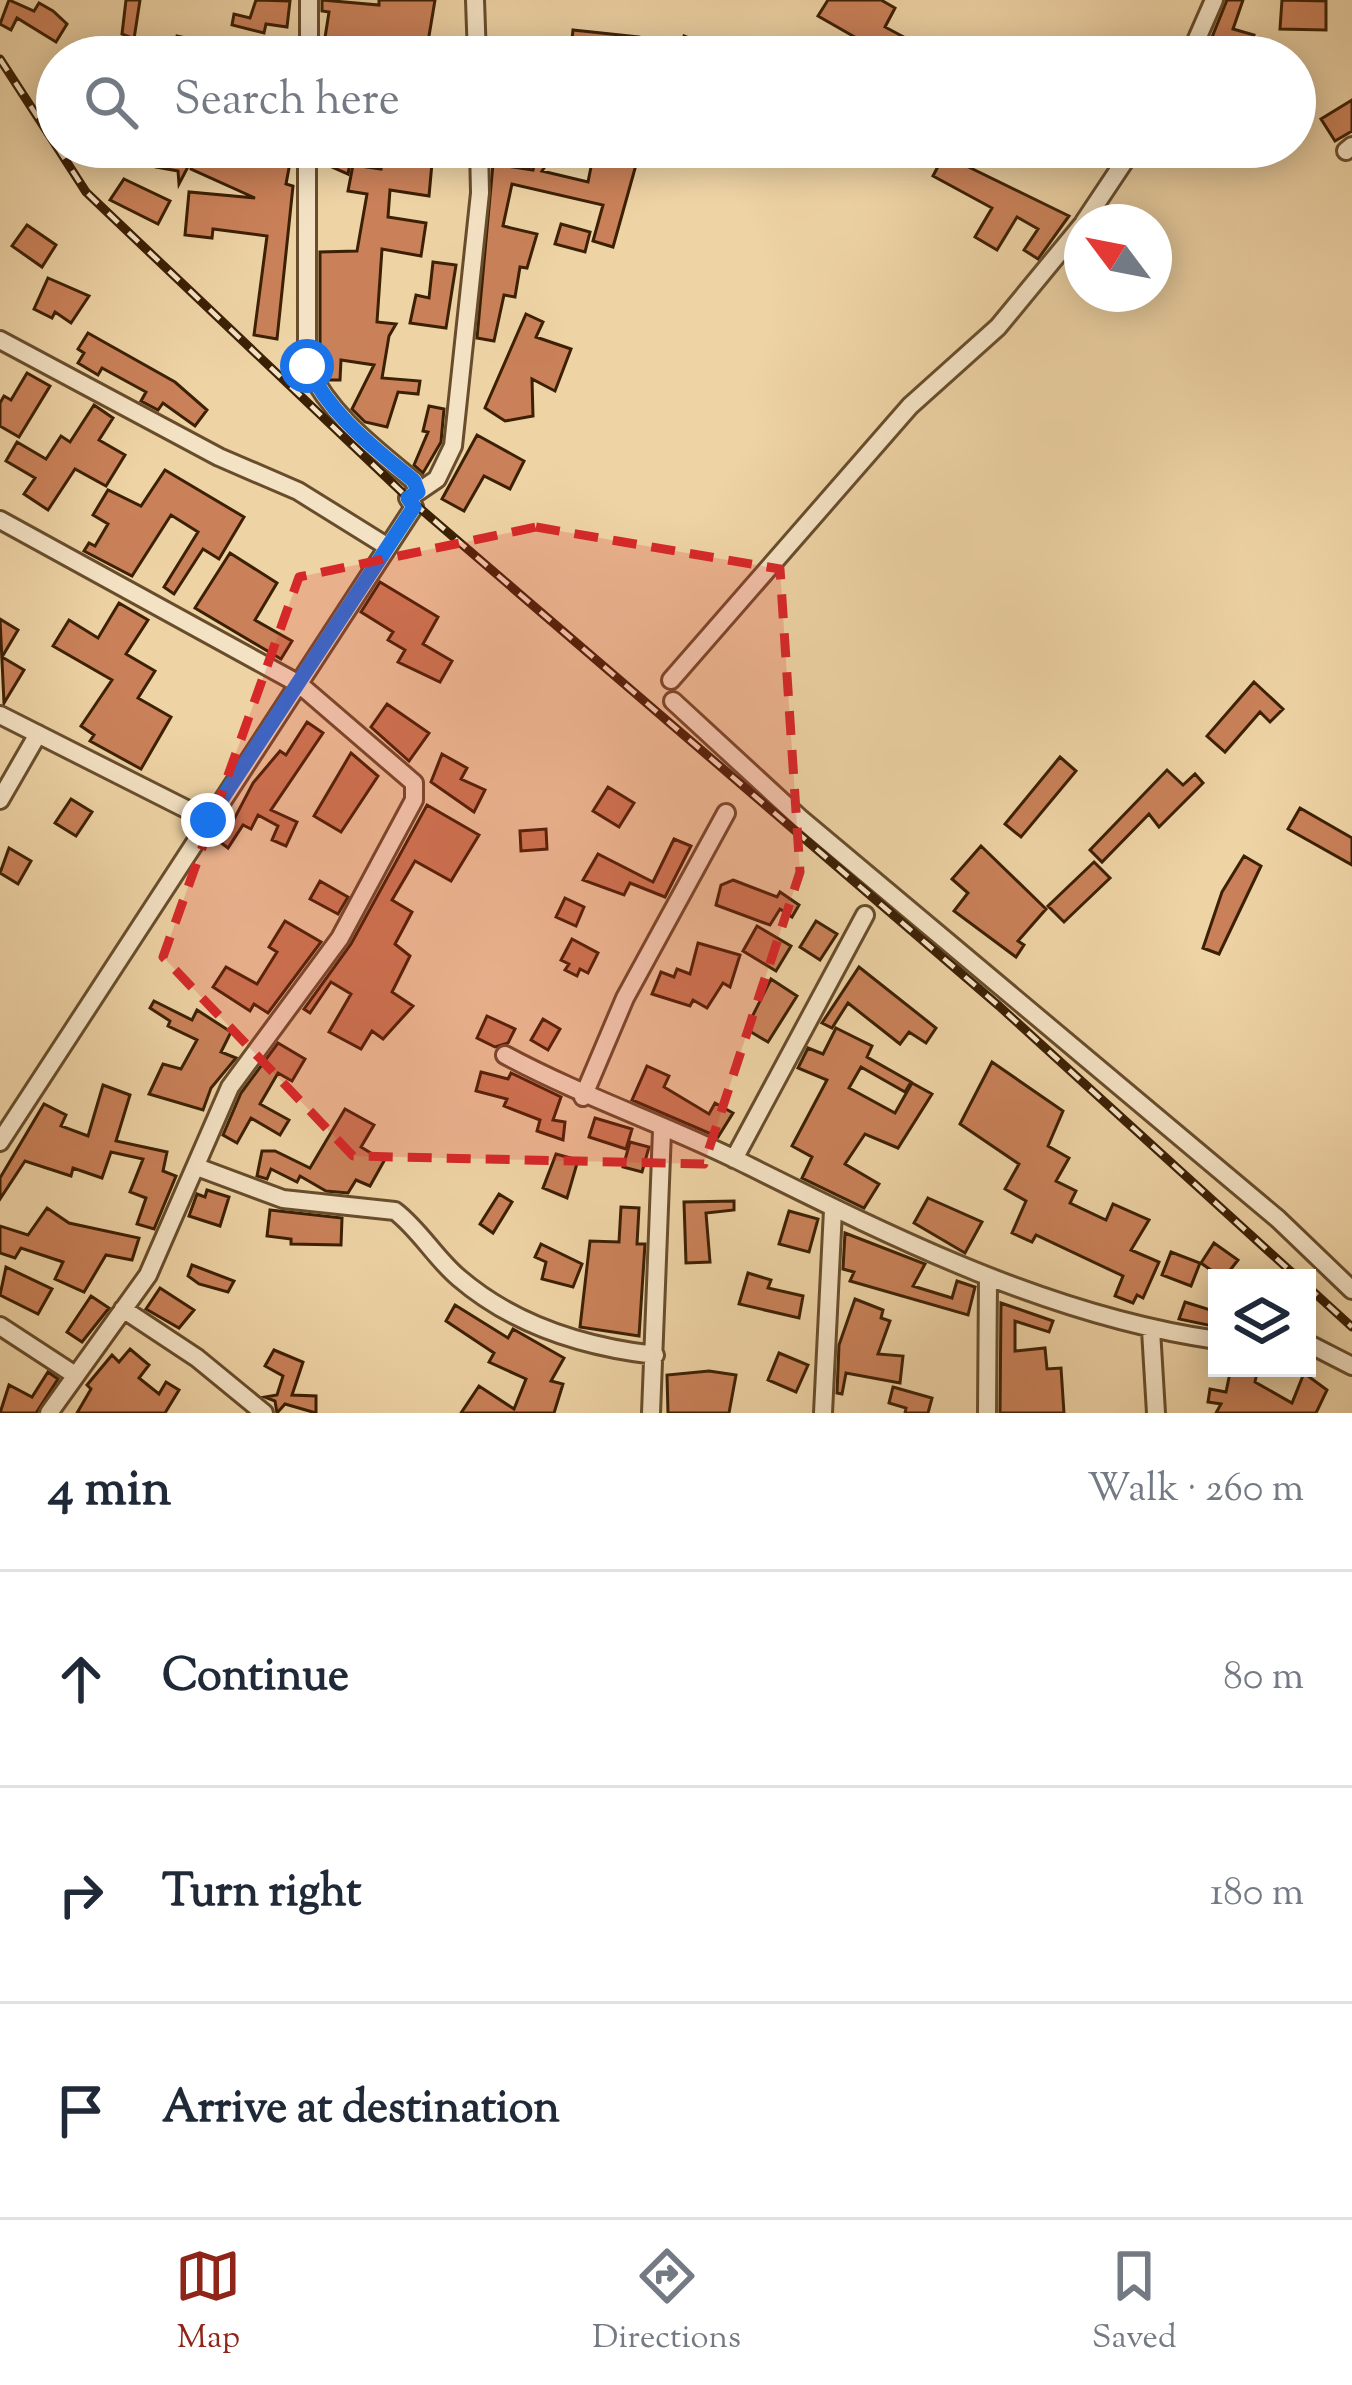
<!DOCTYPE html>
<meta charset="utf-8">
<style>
:root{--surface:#fff;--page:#f2f2f3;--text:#1f2937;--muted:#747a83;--line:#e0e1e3;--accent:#8f2418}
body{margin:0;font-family:"Sorts Mill Goudy",serif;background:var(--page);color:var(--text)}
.controls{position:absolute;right:36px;bottom:36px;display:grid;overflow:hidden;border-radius:0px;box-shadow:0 6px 30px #0003}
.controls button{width:108px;height:108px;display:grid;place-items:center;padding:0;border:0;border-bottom:3px solid var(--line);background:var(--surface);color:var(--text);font:60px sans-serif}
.compass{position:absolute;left:1064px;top:204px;width:108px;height:108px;border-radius:50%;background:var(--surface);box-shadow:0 6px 30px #0003;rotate:302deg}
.stop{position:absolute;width:36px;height:36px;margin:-27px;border:9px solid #1a73e8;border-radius:50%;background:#fff}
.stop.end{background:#1a73e8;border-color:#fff;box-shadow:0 3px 12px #0008}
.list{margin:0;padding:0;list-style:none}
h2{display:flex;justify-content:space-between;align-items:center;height:156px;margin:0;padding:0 48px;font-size:51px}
h2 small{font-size:39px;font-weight:400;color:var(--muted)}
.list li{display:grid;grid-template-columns:78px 1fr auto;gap:36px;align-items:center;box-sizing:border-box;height:216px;padding:0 48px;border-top:3px solid var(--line)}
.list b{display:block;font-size:45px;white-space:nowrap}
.list em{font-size:39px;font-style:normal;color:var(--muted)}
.icon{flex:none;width:66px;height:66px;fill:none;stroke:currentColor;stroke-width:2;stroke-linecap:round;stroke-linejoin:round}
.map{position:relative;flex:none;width:1352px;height:1413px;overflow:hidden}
.search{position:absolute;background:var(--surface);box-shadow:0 6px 30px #0003;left:36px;right:36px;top:36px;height:132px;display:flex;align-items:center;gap:30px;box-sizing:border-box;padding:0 42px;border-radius:66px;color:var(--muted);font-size:45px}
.sheet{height:804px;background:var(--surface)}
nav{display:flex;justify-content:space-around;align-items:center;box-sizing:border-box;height:168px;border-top:3px solid var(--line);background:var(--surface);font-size:33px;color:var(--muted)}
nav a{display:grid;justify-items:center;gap:6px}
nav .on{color:var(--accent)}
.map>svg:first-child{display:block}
.building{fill:#ca8159;stroke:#3c2004;stroke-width:3}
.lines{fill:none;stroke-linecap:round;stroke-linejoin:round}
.minor-casing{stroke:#684d2c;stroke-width:22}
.minor{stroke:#f4e2c4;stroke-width:16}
.rail-casing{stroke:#3c2004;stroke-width:9}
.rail{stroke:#f4e2c4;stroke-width:4.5;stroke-dasharray:14;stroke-linecap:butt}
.route{stroke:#1a73e8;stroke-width:15}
.marked{fill:#d62828;fill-opacity:0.2;stroke:#d62828;stroke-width:9;stroke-dasharray:24 15;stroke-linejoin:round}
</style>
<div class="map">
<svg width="1352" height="1413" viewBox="0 0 1352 1413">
<rect width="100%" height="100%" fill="#eed3a5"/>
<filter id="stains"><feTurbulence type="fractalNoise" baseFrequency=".00167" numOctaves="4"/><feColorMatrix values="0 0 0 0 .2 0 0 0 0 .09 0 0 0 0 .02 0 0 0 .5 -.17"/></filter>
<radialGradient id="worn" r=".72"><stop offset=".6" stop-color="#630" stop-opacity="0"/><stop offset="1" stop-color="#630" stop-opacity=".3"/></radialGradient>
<path class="building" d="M9,0L34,11L39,3L53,11L67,24L56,42L17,18L11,30L0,24Z
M126,0H140L134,39L122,34Z
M256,0L290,1L287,27L266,24L264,33L232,25L234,14L250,18Z
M322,0L379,5V0H435L427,48L394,42L393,53L352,49L351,57H322L329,12L322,11Z
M828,0H881L895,8L885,27L915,43L907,57H850L860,40L818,16Z
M1227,0H1243L1233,29L1254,35L1247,57H1204Z
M1282,0L1326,1V30L1280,29Z
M573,30L639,37L669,45L666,57L596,50V57H570Z
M177,36L212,44L207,57H151L154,44L174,48Z
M684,36L734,57L678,52Z
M1352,100V131L1335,141L1321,119Z
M183,147H293L286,184L293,186L277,339L254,335L267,236L213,229L212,238L185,235L189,192L255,198L191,169L192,159L179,184L178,171L156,167L159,150L182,154Z
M324,147H353L348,174L321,162Z
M538,147H559L542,171L588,182L595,147H641L613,247L593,241L603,205L512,184L503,226L537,234L527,268L520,267L515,297L504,295L494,341L477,338L493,164L533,170Z
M384,149L425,151L424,162L432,163L429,196L390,190L388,217L426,223L421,256L382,249L377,322L396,324L389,336L382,378L420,381L418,394L398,392L387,427L365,422L352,409L374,365L341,360L340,380H329L320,363V252L357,251L367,194L348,191L353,165L381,169Z
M944,155L1069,216L1038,259L1024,250L1038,229L1017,217L997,250L975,237L992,208L933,176Z
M124,179L170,201L158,224L110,200Z
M561,224L590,232L585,252L555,244Z
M27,225L56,245L42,267L12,246Z
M433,262L456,265L446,328L410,323L416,295L429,298Z
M48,278L89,296L71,323L55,312L52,318L34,309Z
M526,314L543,322L536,337L571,349L555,391L532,379L533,416L505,421L485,408Z
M88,333L175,382L207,410L195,426L163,403L158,410L141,401L146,392L102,368L98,375L78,363L84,353L78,349Z
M27,373L50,386L19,437L0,426V403L4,396L11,400Z
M94,405L113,418L99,440L125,455L106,486L75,469L48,510L24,494L35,478L6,461L17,442L46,459L61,436L70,442Z
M429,406L444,409L441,442L423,473L414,465L428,432L423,431Z
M477,435L524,461L510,489L484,476L464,511L442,499Z
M165,470L244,517L219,559L203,549L174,594L164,587L198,532L171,515L132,576L84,551L89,543L95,546L108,524L93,515L108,490L141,506Z
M230,553L277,583L255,620L292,641L281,659L195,608Z
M380,582L438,617L423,644L452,661L440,682L398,662L405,650L388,640L393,632L361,612Z
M119,603L148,620L126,654L155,671L138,698L171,717L141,769L90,741L94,735L81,726L112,680L53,646L69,620L98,638Z
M0,619L18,630L2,657L24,670L4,703Z
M1254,682L1283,709L1270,722L1260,712L1225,752L1207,736Z
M387,704L429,733L409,761L371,727Z
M307,722L323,733L271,810L297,822L286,846L272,840L278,826L258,815L251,829L243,825L228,848L216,839L227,823L231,825L253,783L280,751L286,755Z
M351,753L378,776L341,832L314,816Z
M442,754L467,768L461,779L485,790L474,812L431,782Z
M1060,757L1076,771L1021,837L1005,824Z
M1167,770L1183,785L1195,774L1203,783L1159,827L1149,814L1102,862L1090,850Z
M608,787L634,803L619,827L593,811Z
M71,799L92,812L76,836L55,823Z
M427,805L479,835L451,881L415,861L392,900L412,912L395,944L410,956L392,992L413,1006L383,1039L372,1031L361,1049L329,1032L351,994L331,982L310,1013L304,1009L351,944Z
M1300,808L1352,838V865L1288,829Z
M546,829L547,849L521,851L520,831Z
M674,839L691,846L665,897L630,883L624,895L583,880L598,854L653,882Z
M981,846L1046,909L1018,941L1024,945L1016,957L954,911L968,893L952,879Z
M9,848L31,861L18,884L0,873Z
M1244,856L1261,866L1219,954L1203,948L1222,892Z
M1094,862L1110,878L1064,922L1048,906Z
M733,880L777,897L780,892L799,905L792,917L780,909L770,925L716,905L721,885Z
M320,881L348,897L338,914L310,899Z
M565,898L584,907L576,926L556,917Z
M285,921L321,942L268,1013L254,1004L250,1011L213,987L226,967L257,984L277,952L269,947Z
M816,921L837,934L820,960L800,947Z
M757,926L791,946L776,971L743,951Z
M572,939L598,953L588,973L580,969L577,976L565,970L569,964L561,960Z
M698,943L740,955L730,987L723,983L707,1008L693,1000L690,1006L652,994L661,972L674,977L677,969L690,974Z
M859,967L936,1028L926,1043L909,1032L900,1044L848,1003L832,1028L822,1023Z
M771,979L797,996L768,1042L746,1029Z
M154,1001L192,1020L197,1010L231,1032L221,1052L236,1058L211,1088L203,1110L149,1094L163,1064L181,1069L197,1040L168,1026L170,1021L150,1008Z
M487,1016L515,1029L508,1043L495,1047L477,1038Z
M543,1019L560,1029L548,1050L531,1040Z
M836,1028L872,1046L867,1057L911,1082L905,1092L861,1067L849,1088L895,1113L912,1083L932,1094L898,1148L865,1134L845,1164L879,1184L864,1208L802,1178L812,1157L792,1146L827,1080L798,1068L808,1048L823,1054Z
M278,1043L305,1059L292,1081L278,1073L260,1104L289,1120L280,1135L251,1118L237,1143L223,1135L241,1093Z
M992,1062L1063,1111L1048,1146L1069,1158L1056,1181L1076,1191L1070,1203L1106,1220L1113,1204L1149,1220L1131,1250L1159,1262L1143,1298L1137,1295L1133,1303L1115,1296L1123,1276L1036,1235L1032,1242L1012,1233L1026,1201L1005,1189L1019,1164L960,1124Z
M647,1066L669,1076L664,1087L709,1114L715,1103L733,1113L718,1137L632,1100Z
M481,1072L508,1079L511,1073L561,1097L553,1120L565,1122L563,1140L537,1131L540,1120L504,1106L507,1099L476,1091Z
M103,1085L130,1095L116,1141L167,1152L163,1171L176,1176L154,1229L137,1224L146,1198L130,1192L143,1159L111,1152L102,1178L73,1168L71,1176L25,1161L0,1199V1178L44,1104L66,1115L61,1126L88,1136Z
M345,1109L374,1125L361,1147L384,1161L370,1186L356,1180L348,1193L326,1191L300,1176L297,1182L271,1169L267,1179L257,1176L262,1151H275L310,1168Z
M595,1118L632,1129L626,1149L589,1137Z
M630,1142L649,1147L642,1172L623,1167Z
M556,1154L578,1160L567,1198L543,1188Z
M207,1190L229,1197L220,1226L189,1216L197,1194L205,1197Z
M499,1194L512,1202L493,1233L480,1224Z
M928,1198L982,1222L965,1253L914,1223Z
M734,1201V1210L706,1213L710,1262L686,1263L684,1202Z
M621,1207L639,1208L637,1244H645L639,1336L580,1327L590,1241L619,1242Z
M47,1208L69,1223L139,1238L132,1260L106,1255L84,1292L55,1279L63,1262L21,1248L15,1258L0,1253V1226L28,1235Z
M270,1210L342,1218L341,1245L291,1244V1239L267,1236Z
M789,1211L818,1219L809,1252L779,1244Z
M845,1233L925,1264L913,1286L952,1298L957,1281L975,1287L968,1315L850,1281L854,1272L843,1269Z
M1214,1243L1238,1260L1231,1269L1240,1278H1222L1201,1263Z
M541,1244L582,1264L573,1287L542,1279L546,1262L535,1257Z
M1171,1252L1200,1263L1191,1286L1162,1275Z
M192,1265L234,1281L228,1292L199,1284L188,1276Z
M6,1267L52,1289L38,1314L0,1295Z
M748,1273L771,1280L768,1288L803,1296L799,1318L739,1304Z
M160,1288L194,1310L179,1328L146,1309Z
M91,1296L109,1308L82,1342L67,1332Z
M855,1299L883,1310L881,1318L890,1321L878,1354L903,1356L900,1383L846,1373L842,1394L837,1393L839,1345Z
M1185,1302L1217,1312V1327L1179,1319Z
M1001,1303L1053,1321L1049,1332L1015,1321V1351L1045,1348L1047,1369L1061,1368L1064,1413H1000Z
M455,1305L508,1338L513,1329L564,1358L551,1381L563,1384L554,1413H461L479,1386L514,1409L526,1379L489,1362L494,1353L446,1321Z
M130,1349L149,1365L139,1378L159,1394L166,1382L179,1390L165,1413H77L91,1389L87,1385L112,1355L119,1362Z
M274,1350L303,1362L292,1395L316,1396V1413L285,1404L277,1413L275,1401L265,1397L277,1395L283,1376L265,1366Z
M779,1353L808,1365L796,1392L768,1380Z
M1231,1368H1258L1255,1382L1292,1403L1304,1373L1327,1390L1316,1413H1216L1221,1404L1208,1402L1210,1389L1226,1392Z
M709,1371L736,1375L729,1413H668L667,1375Z
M48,1372L58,1379L36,1413H0L9,1385L32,1397Z
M893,1387L932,1398L928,1413H905L906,1408L889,1403Z"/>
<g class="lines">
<defs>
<path id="minor" d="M475,0L477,57
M309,57V0
M1189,57L1214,0
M1346,151L1352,146
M1084,222L1134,147
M0,340L219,457L298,491L388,547
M418,492L437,479L453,446L480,193L479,147
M0,520L299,684L414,783V800L340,938L230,1087L148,1275L49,1413
M671,680L910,406L998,327L1082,225
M673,701L801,819L1278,1219L1352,1290
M0,715L208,820
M0,800L38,734
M505,1055C581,1096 662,1123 739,1161C890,1236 1048,1316 1217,1340
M583,1097L625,998L726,813
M0,1142L414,507L408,498L418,492L414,481C372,446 331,416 307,366V147
M734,1159L865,915
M197,1167L283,1199L395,1211C420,1230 435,1258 459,1278C515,1326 585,1347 655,1355
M123,1309L197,1358L264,1413
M0,1326L75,1375
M1151,1330L1156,1413
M1307,1343L1352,1366
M651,1413L662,1131
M823,1413L833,1210
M987,1413L988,1277"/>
</defs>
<use href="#minor" class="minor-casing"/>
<use href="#minor" class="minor"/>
<defs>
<path id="rail" d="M0,59L57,147
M57,147L86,192L408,498L999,1006L1298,1278
M1307,1286L1352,1327"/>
</defs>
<use href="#rail" class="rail-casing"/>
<use href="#rail" class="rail"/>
</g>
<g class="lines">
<path class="route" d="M208,820L414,507L408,498L418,492L414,481C372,446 331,416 307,366"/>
</g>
<path class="marked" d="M536,527L780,569L800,872L704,1164L353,1156L163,957L299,577Z"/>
<rect width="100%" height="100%" filter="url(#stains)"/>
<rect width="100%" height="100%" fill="url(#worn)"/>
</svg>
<div class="controls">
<button><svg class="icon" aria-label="layers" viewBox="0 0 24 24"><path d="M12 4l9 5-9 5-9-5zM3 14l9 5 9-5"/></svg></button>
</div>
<svg class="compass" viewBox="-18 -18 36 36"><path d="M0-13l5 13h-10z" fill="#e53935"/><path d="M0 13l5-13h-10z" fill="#747a83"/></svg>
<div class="stop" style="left:307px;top:366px"></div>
<div class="stop end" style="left:208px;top:820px"></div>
<div class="search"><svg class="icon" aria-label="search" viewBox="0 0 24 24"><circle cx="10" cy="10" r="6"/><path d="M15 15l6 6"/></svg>Search here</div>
</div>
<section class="sheet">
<h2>4 min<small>Walk · 260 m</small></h2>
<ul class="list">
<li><svg class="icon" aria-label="ahead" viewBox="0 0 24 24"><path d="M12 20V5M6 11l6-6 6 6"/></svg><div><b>Continue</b></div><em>80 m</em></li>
<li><svg class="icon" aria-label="right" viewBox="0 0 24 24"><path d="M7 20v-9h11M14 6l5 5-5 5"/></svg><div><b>Turn right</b></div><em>180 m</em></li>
<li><svg class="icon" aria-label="arrive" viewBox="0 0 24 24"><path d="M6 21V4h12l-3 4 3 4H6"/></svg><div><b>Arrive at destination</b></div></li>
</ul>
</section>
<nav>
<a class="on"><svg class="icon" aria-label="map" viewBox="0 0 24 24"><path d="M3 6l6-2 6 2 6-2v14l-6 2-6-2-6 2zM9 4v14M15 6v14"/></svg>Map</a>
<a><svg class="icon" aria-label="directions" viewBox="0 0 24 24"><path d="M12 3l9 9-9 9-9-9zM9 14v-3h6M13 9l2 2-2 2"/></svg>Directions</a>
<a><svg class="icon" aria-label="saved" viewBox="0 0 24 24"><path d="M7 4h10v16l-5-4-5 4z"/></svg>Saved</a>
</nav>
